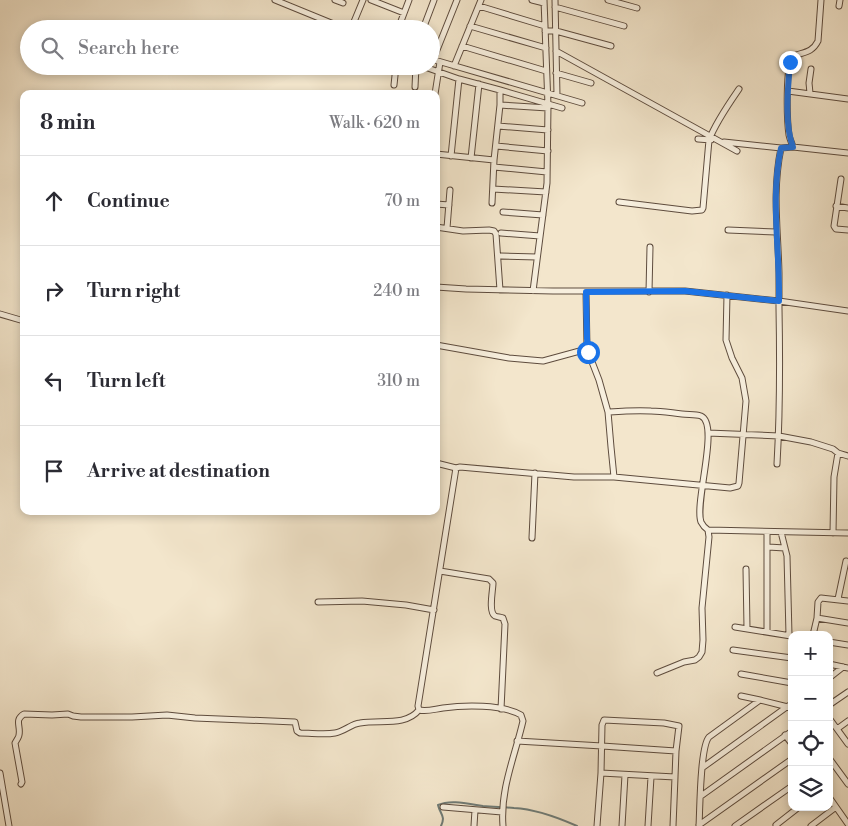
<!DOCTYPE html>
<meta charset="utf-8">
<style>
:root{--surface:#fff;--page:#f7f7f7;--text:#2b2b33;--muted:#7c7c81;--line:#e1e1e2}
body{margin:0;font-family:"Libre Bodoni",serif;background:var(--page);color:var(--text)}
.controls{position:absolute;right:15px;bottom:15px;display:grid;overflow:hidden;border-radius:10px;box-shadow:0 2px 8px #0003}
.controls button{width:45px;height:45px;display:grid;place-items:center;padding:0;border:0;border-bottom:1px solid var(--line);background:var(--surface);color:var(--text);font:25px sans-serif}
.stop{position:absolute;width:15px;height:15px;margin:-11px;border:4px solid #1a73e8;border-radius:50%;background:#fff}
.stop.end{background:#1a73e8;border-color:#fff;box-shadow:0 1px 5px #0008}
.list{margin:0;padding:0;list-style:none}
h2{display:flex;justify-content:space-between;align-items:center;height:65px;margin:0;padding:0 20px;font-size:21px}
h2 small{font-size:16px;font-weight:400;color:var(--muted)}
.list li{display:grid;grid-template-columns:32px 1fr auto;gap:15px;align-items:center;box-sizing:border-box;height:90px;padding:0 20px;border-top:1px solid var(--line)}
.list b{display:block;font-size:19px;white-space:nowrap}
.list em{font-size:16px;font-style:normal;color:var(--muted)}
.icon{flex:none;width:28px;height:28px;fill:none;stroke:currentColor;stroke-width:2;stroke-linecap:round;stroke-linejoin:round}
.map{position:relative;flex:none;width:848px;height:826px;overflow:hidden}
.search{position:absolute;background:var(--surface);box-shadow:0 2px 8px #0003;left:20px;top:20px;width:420px;height:55px;display:flex;align-items:center;gap:12px;box-sizing:border-box;padding:0 18px;border-radius:28px;color:var(--muted);font-size:19px}
.panel{position:absolute;background:var(--surface);box-shadow:0 2px 8px #0003;left:20px;top:90px;width:420px;height:425px;border-radius:10px}
.map>svg:first-child{display:block}
.lines{fill:none;stroke-linecap:round;stroke-linejoin:round}
.stream{stroke:#707c77;stroke-width:2}
.minor-casing{stroke:#5e4c3e;stroke-width:7}
.minor{stroke:#f7efde;stroke-width:5}
.route{stroke:#1a73e8;stroke-width:6}
</style>
<div class="map">
<svg width="848" height="826" viewBox="0 0 848 826">
<rect width="100%" height="100%" fill="#f3e6cc"/>
<filter id="stains"><feTurbulence type="fractalNoise" baseFrequency=".004" numOctaves="4"/><feColorMatrix values="0 0 0 0 .2 0 0 0 0 .09 0 0 0 0 .02 0 0 0 .5 -.17"/></filter>
<radialGradient id="worn" r=".72"><stop offset=".6" stop-color="#630" stop-opacity="0"/><stop offset="1" stop-color="#630" stop-opacity=".3"/></radialGradient>
<g class="lines">
<path class="stream" d="M441,826C446,816 440,814 438,805C451,799 469,804 483,806C494,807 504,807 514,808C534,809 559,818 577,826"/>
<defs>
<path id="minor" d="M275,0L346,29
M335,0L343,3
M371,0L404,13
M532,0L544,3
M555,0L557,95
M608,0L637,8
M479,6L545,26
M839,6L840,0
M555,7L624,26
M470,26L546,48
M351,29L363,0
M398,29L409,0
M423,29L434,0
M545,31H556L611,46
M462,46L546,71
M556,51L737,151
M431,59L582,103
M433,60L457,0
M422,66L459,79L500,90L562,108
M454,66L481,0
M556,73L591,83
M394,85L396,66
M415,87L416,66
M788,91L848,99
M810,93L809,83L811,69
M435,94L440,62
M500,105L548,108
M498,126L548,130
M698,139L711,140
M724,142L781,148
M496,146L548,151
M793,147C792,143 790,140 789,135C787,121 785,66 793,56C804,52 812,53 818,41L821,0
M436,154L494,160
M451,156L459,79
M471,158L479,84
M494,167L547,172
M841,179L834,226L836,229L848,230
M493,189L546,192
M619,202L692,211L702,210L703,208L709,140C716,122 728,105 739,89
M492,203L494,160L500,105V90
M436,204L449,205
M836,206L848,208
M503,212L543,215
M436,227L463,231L489,230L494,231L496,234L500,290
M447,228L450,190
M728,230L776,232
M501,233L540,236
M501,256L537,257
M436,287L466,289L553,291H685L779,301L848,311
M533,291L547,183L548,105L544,0
M586,292L587,349L599,380L608,412C623,411 637,410 651,411C662,411 672,413 682,414C688,415 695,414 701,416C720,424 694,503 701,522C703,526 705,528 708,530L709,537L702,608L703,640L702,652L699,657L695,660L684,662L657,673
M649,292L650,247
M0,314L24,321
M436,345L509,358L543,361L587,349
M608,412L611,447L614,477
M708,433L779,436L811,442L833,449L838,453L848,456
M436,463L456,468
M777,464C780,412 780,360 779,308C779,296 779,285 779,273C778,229 772,192 781,148L793,147L848,153
M708,530L848,533
M767,532V631
M781,532L787,556L789,635
M833,533L834,477L838,453
M532,538L535,473
M768,547L785,548
M746,569L747,628
M440,571L489,579L493,583C493,590 488,612 495,616C498,617 501,617 503,618L505,624L501,709
M838,599L846,561
M318,602L362,601L406,605L434,610
M817,618L848,623
M735,627L791,636
M813,635L817,618L818,602L821,598L848,601
M829,642L848,645
M733,650L792,658
M829,664L848,668
M741,674L792,683
M829,678L843,667
M741,696L760,700
M829,705L848,692
M829,718L848,744
M837,729L848,721
M785,735L792,744
M517,741L602,746L676,751
M829,758L848,784
M702,768L788,706
M0,773L9,826
M601,773L675,777L673,826
M21,784L22,782L15,743C16,741 19,737 19,735C21,726 14,720 24,714L52,715L68,714L73,716L81,717H132L167,715L195,718L295,722L297,731L300,733C312,733 324,735 335,733C345,731 351,724 360,723C380,719 405,727 419,710
M701,796L792,731
M829,797L848,824
M443,807L502,812
M699,825L792,759
M776,825L799,807
M474,826L475,810
M503,826C500,789 515,756 523,721L521,715C502,704 464,705 443,708C435,709 427,712 419,710L418,706L456,468L460,467L574,477H614L730,488L738,486L739,483L746,401L742,378L732,358L726,340L727,295
M597,826L601,773L602,725L604,720L664,723L679,726L676,751L675,777
M622,826L625,775
M648,826L651,777
M699,826C700,809 700,747 709,737L760,700L792,708
M735,826L792,786
M811,826L836,807"/>
</defs>
<use href="#minor" class="minor-casing"/>
<use href="#minor" class="minor"/>
</g>
<g class="lines">
<path class="route" d="M588,352L587,338L586,292L685,291L779,301C780,248 770,200 781,148L793,147C784,124 788,87 790,62"/>
</g>
<rect width="100%" height="100%" filter="url(#stains)"/>
<rect width="100%" height="100%" fill="url(#worn)"/>
</svg>
<div class="controls">
<button>+</button>
<button>−</button>
<button><svg class="icon" aria-label="locate" viewBox="0 0 24 24"><circle cx="12" cy="12" r="6"/><path d="M12 2v4M12 18v4M2 12h4M18 12h4"/></svg></button>
<button><svg class="icon" aria-label="layers" viewBox="0 0 24 24"><path d="M12 4l9 5-9 5-9-5zM3 14l9 5 9-5"/></svg></button>
</div>
<div class="stop" style="left:588px;top:352px"></div>
<div class="stop end" style="left:790px;top:62px"></div>
<div class="search"><svg class="icon" aria-label="search" viewBox="0 0 24 24"><circle cx="10" cy="10" r="6"/><path d="M15 15l6 6"/></svg>Search here</div>
<section class="panel">
<h2>8 min<small>Walk · 620 m</small></h2>
<ul class="list">
<li><svg class="icon" aria-label="ahead" viewBox="0 0 24 24"><path d="M12 20V5M6 11l6-6 6 6"/></svg><div><b>Continue</b></div><em>70 m</em></li>
<li><svg class="icon" aria-label="right" viewBox="0 0 24 24"><path d="M7 20v-9h11M14 6l5 5-5 5"/></svg><div><b>Turn right</b></div><em>240 m</em></li>
<li><svg class="icon" aria-label="left" viewBox="0 0 24 24"><path d="M17 20v-9H6M10 6l-5 5 5 5"/></svg><div><b>Turn left</b></div><em>310 m</em></li>
<li><svg class="icon" aria-label="arrive" viewBox="0 0 24 24"><path d="M6 21V4h12l-3 4 3 4H6"/></svg><div><b>Arrive at destination</b></div></li>
</ul>
</section>
</div>
